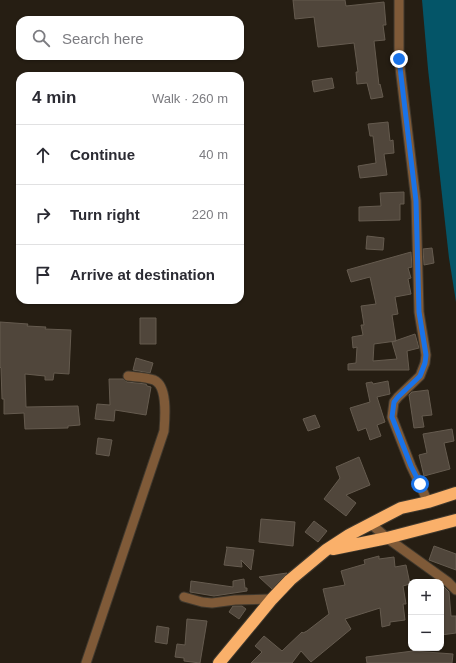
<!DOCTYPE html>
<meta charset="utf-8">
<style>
:root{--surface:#fff;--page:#f2f2f3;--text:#2b2b33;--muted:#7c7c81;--line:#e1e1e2}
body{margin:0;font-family:Arial,sans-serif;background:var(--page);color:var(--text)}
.controls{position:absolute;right:12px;bottom:12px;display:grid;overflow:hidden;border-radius:8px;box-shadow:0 1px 3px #0004}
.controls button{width:36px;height:36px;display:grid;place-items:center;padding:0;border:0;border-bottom:1px solid var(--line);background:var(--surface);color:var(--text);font:20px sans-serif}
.stop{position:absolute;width:12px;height:12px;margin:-9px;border:3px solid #1a73e8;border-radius:50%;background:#fff}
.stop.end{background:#1a73e8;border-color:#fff;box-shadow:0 1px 4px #0008}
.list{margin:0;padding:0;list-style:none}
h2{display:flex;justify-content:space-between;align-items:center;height:52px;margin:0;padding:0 16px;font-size:17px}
h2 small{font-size:13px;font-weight:400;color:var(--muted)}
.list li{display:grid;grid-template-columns:26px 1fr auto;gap:12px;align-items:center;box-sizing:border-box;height:60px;padding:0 16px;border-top:1px solid var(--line)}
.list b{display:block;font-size:15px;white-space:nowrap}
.list em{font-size:13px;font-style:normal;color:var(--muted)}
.icon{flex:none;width:22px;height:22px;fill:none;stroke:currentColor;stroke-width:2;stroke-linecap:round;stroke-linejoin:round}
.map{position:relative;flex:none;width:456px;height:663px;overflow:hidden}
.search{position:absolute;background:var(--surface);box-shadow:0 1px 3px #0004;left:16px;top:16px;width:228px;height:44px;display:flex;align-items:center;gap:10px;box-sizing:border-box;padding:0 14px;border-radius:12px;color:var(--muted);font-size:15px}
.panel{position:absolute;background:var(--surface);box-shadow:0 1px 3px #0004;left:16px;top:72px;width:228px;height:232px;border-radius:12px}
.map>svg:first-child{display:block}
.water{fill:#045568}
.building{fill:#50463b;stroke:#655b4f}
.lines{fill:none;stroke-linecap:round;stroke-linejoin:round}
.street-casing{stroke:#40392e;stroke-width:11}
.highway-casing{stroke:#40392e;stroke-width:14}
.street{stroke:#7f5a38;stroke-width:9}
.highway{stroke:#fab06a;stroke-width:12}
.route{stroke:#1a73e8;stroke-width:5}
</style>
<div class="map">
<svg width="456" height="663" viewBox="0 0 456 663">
<rect width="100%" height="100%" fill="#261e13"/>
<path class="water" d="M422,0H456V302L449,258L428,69Z"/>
<path class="building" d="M293,0H345L346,6L384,2L386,25H383L385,40L374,41L379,85L380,84L383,97L371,99L367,83L357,84L356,72H358L354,43L318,47L314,17L295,19Z
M332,78L334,88L314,92L312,81Z
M388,122L390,141L393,140L394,153L384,154L387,175L360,178L358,166L376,163L373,136H370L368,124Z
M404,192V204H400V220L359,221V207L381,206L380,193Z
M367,236L384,238L383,250L366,249Z
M432,248L434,263L424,265L423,249Z
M411,252L412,267L408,268L411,278L408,279L411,294L395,297L398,314L392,315L396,341L374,344L373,361L397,359L392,342L415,334L419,348L407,351L409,370H348V364L356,363L357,347L353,348L352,337L363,335L361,325H364L361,306L376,304L370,277L351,282L347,270Z
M140,318H156V344H140Z
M0,322L28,324L27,326L46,327L45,329L71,330L69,374L54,373L53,380H45V376L25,374L26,407L78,406L80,425L68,426V428L25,429L24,413L4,414V399H2L1,368L0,367Z
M136,358L153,363L150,373L133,370Z
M109,379H123L127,382L146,384L147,386L151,387L146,415L115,410L114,421L95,419L97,404L110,405Z
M388,381L390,394L377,397L385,422L377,425L381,436L370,440L366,428L358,431L350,408L370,402L366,383L372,382L373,384Z
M428,390L432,415L422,416L424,427L414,428L409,395L412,392Z
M315,415L320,427L308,431L303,419Z
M452,429L454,441L444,443L450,469L424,476L419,455L427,453L423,434Z
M98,438L112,440L109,456L96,454Z
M359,457L370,485L346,495L356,503L346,516L324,499L340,478L336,467Z
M261,519L295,522L293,546L259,542Z
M314,521L327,531L318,542L305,532Z
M434,546L456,554V570L429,560Z
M226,547L254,550L251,570L241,560L242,567L224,565L227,548Z
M379,556V559L394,557L395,567L406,565L410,584L403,586L406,604H403L405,620L390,622V625L382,627L380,608L345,619L351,629L311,662L301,651L292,663H251L262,652L255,646L264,636L282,651L302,632L303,633L307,631L329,614L323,589L345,585L341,571L365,564L364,560Z
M287,573L272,589L259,577Z
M244,579L245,588H247V591L214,596L190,592L191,581L233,587V581Z
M441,584L449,592L451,616H456V633L441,635Z
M233,606H242L246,609L239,619L229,612Z
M187,619L207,621L200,663L184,661V658L175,657L177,644L185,645Z
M157,626L169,628L167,644L155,642Z
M413,651L453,654L452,663H367L366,657Z"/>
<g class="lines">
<defs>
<path id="street" d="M399,0V59L416,201L419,312L426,355L425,363L420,376L398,397L394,402L392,417L411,466L428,502
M371,524L387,538L448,582L456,590
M184,597L202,602L212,603L235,600L272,599
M86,663L164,431C165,418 168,386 154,380C146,377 136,377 128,376"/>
<path id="highway" d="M333,549L387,538L456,520
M219,663L272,599L290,580L326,550L349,535L401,508L428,502L456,493"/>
</defs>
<use href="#street" class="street-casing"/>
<use href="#highway" class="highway-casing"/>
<use href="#street" class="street"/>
<use href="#highway" class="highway"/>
</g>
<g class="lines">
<path class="route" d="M399,59L416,201L419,312L426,355L425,363L420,376L398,397L394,402L392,417L411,466L420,484"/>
</g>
</svg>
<div class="controls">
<button>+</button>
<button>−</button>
</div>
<div class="stop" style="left:420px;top:484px"></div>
<div class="stop end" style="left:399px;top:59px"></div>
<div class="search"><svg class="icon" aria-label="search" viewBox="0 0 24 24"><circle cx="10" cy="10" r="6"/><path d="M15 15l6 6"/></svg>Search here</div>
<section class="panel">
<h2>4 min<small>Walk · 260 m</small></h2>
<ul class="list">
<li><svg class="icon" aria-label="ahead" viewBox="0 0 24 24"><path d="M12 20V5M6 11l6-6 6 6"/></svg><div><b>Continue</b></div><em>40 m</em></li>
<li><svg class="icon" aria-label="right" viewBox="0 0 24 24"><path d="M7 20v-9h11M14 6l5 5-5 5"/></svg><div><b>Turn right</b></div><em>220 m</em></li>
<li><svg class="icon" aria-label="arrive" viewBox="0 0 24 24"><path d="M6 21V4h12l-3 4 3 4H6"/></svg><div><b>Arrive at destination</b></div></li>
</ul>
</section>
</div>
